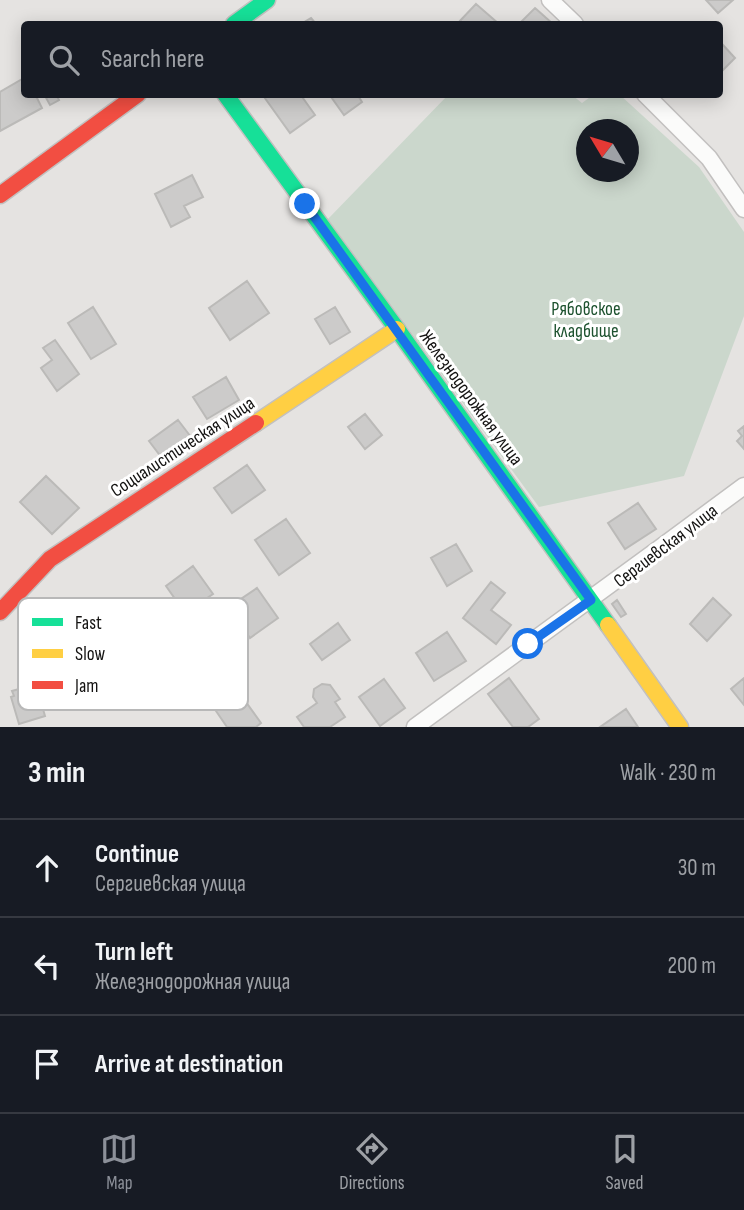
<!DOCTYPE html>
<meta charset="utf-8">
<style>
:root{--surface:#171b24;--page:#242831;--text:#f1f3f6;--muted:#9ea1a6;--line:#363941;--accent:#8c9099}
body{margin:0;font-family:"Sofia Sans Condensed",sans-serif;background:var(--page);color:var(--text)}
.compass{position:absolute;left:576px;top:119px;width:63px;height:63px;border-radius:50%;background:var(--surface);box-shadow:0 4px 18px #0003;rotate:308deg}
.stop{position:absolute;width:21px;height:21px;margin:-16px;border:5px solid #1a73e8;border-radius:50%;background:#fff}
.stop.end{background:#1a73e8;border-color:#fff;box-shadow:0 2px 7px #0008}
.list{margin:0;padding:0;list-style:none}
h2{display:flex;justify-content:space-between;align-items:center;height:91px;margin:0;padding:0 28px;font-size:30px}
h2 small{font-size:23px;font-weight:400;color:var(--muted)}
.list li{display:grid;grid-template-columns:46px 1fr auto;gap:21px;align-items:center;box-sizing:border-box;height:98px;padding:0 28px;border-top:2px solid var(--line)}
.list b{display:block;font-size:26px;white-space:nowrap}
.list p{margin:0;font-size:23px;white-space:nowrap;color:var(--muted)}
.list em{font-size:23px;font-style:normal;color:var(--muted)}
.icon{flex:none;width:38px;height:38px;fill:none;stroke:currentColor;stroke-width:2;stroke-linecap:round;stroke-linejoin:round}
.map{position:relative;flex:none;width:744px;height:727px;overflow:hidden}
.search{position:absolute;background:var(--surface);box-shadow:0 4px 18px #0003;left:21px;right:21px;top:21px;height:77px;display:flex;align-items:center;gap:18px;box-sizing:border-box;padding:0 24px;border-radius:7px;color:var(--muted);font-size:26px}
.sheet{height:385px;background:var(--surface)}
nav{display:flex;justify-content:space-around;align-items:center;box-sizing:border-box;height:98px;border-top:2px solid var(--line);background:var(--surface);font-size:19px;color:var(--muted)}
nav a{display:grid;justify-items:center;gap:4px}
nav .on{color:var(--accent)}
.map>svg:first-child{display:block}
.green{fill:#cbd7cc;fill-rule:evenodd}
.building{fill:#cccbca;stroke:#bbbab8;stroke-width:2}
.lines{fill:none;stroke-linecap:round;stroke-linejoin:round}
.street-casing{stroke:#c2c0bf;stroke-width:19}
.fast-casing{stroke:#c2c0bf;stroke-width:19}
.slow-casing{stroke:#c2c0bf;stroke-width:19}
.jam-casing{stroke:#c2c0bf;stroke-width:19}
.street{stroke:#fbfbfa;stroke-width:16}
.fast{stroke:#16e098;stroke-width:16}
.slow{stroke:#ffcf43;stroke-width:16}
.jam{stroke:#f24e42;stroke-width:16}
.route{stroke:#1a73e8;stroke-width:9}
.labels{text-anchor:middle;stroke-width:6;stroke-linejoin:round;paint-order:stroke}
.park-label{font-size:19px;fill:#1d522f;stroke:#fff}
.street-label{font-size:19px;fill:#131211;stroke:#fff}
.key{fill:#fff;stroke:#b8b8b8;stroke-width:2}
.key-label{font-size:19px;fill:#131211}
</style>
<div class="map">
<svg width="744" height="727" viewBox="0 0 744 727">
<rect width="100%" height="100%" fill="#e5e3e1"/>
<path class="green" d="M448,95H572L582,103L593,95H620L699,167L744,232V316L684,476L539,507L328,219ZM586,130H628V172H586Z"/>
<path class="building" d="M706,0H733L718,13Z
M476,4L499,24H457Z
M535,8L553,24H519Z
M311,18L316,24H301Z
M723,45L735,58L720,73V48Z
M24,78V94H35L42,108L0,131V92Z
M44,94H56L59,100L50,105Z
M262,94H300L315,115L290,133Z
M329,94H357L362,102L344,115Z
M192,175L203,197L184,206L190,217L171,227L155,194Z
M247,281L269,313L230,340L209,308Z
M93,307L116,344L91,359L68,323Z
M335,307L350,332L330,344L315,319Z
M55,340L79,374L57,391L41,368L52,360L43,348Z
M226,377L239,400L207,419L193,397Z
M365,414L382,435L365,449L348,427Z
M178,420L194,441L165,462L149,441Z
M744,426V449L737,441L742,436L738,431Z
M247,465L265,490L232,513L214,488Z
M46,476L79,508L52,534L20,502Z
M638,503L656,529L625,549L608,523Z
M286,519L310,553L279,575L255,540Z
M456,544L472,571L447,586L431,558Z
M193,566L213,594L185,613L166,586Z
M491,582L505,593L491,610L511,625L496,644L463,618Z
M257,588L278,618L250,638L229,607Z
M713,598L731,615L707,641L690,624Z
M617,600L626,614L621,617L612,604Z
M338,623L350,640L322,660L310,644Z
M447,632L466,661L434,681L416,653Z
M509,678L539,719L528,727H513L488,694Z
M744,678V705L731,689Z
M384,679L405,708L380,726L359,697Z
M322,684L330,685L340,699L335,702L345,717L330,727H304L297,717L317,703L313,697L314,689Z
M30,686L31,690L37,688L45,716L19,724L11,697L14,696L12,691Z
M238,691L261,723L256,727H227L214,708Z
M626,709L638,727H600Z"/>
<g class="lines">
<defs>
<path id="street" d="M550,0L575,24
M645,94L709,158L744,209
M415,727C525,646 635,567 744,486"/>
<path id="fast" d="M234,24L267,0
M225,94L397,329L608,625"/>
<path id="slow" d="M256,423L397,329
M608,625L680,727"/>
<path id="jam" d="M0,195L138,94
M0,612L50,559L256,423"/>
</defs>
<use href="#street" class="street-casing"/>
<use href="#fast" class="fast-casing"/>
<use href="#slow" class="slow-casing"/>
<use href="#jam" class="jam-casing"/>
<use href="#street" class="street"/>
<use href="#fast" class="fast"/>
<use href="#slow" class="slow"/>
<use href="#jam" class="jam"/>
</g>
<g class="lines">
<path class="route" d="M305,204L591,600L528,644"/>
</g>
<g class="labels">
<g class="park-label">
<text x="586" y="315">Рябовское<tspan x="586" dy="22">кладбище</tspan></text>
</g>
<g class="street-label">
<text transform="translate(472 397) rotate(54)" y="7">Железнодорожная улица</text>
<text transform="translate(182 446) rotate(-33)" y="7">Социалистическая улица</text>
<text transform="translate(665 545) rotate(-37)" y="7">Сергиевская улица</text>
</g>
</g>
<rect x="18" y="598" width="230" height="112" rx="10" class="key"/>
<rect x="32" y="618" width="31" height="8" fill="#16e098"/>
<rect x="32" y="649" width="31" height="9" fill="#ffcf43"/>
<rect x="32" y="681" width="31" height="8" fill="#f24e42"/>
<g class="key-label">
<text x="75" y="629">Fast</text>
<text x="75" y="660">Slow</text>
<text x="75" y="692">Jam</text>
</g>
</svg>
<svg class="compass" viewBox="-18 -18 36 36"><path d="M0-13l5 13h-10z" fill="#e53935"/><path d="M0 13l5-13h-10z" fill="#9ea1a6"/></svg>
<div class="stop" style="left:528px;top:644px"></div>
<div class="stop end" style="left:305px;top:204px"></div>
<div class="search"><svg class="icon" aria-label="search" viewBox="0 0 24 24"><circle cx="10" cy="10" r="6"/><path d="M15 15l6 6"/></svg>Search here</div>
</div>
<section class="sheet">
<h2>3 min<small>Walk · 230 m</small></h2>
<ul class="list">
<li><svg class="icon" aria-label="ahead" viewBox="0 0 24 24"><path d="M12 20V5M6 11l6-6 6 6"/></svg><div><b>Continue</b><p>Сергиевская улица</p></div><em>30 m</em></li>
<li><svg class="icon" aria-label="left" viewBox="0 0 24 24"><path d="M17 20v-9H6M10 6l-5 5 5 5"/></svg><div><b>Turn left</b><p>Железнодорожная улица</p></div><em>200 m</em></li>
<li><svg class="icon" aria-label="arrive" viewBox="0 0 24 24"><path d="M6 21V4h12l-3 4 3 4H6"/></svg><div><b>Arrive at destination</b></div></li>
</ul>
</section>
<nav>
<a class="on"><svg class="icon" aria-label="map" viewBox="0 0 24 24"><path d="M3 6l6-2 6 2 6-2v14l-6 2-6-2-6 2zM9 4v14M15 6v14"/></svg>Map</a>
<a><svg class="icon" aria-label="directions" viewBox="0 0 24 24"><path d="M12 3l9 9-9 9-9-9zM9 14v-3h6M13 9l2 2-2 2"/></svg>Directions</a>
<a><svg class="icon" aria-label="saved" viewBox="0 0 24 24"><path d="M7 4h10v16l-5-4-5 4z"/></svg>Saved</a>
</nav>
